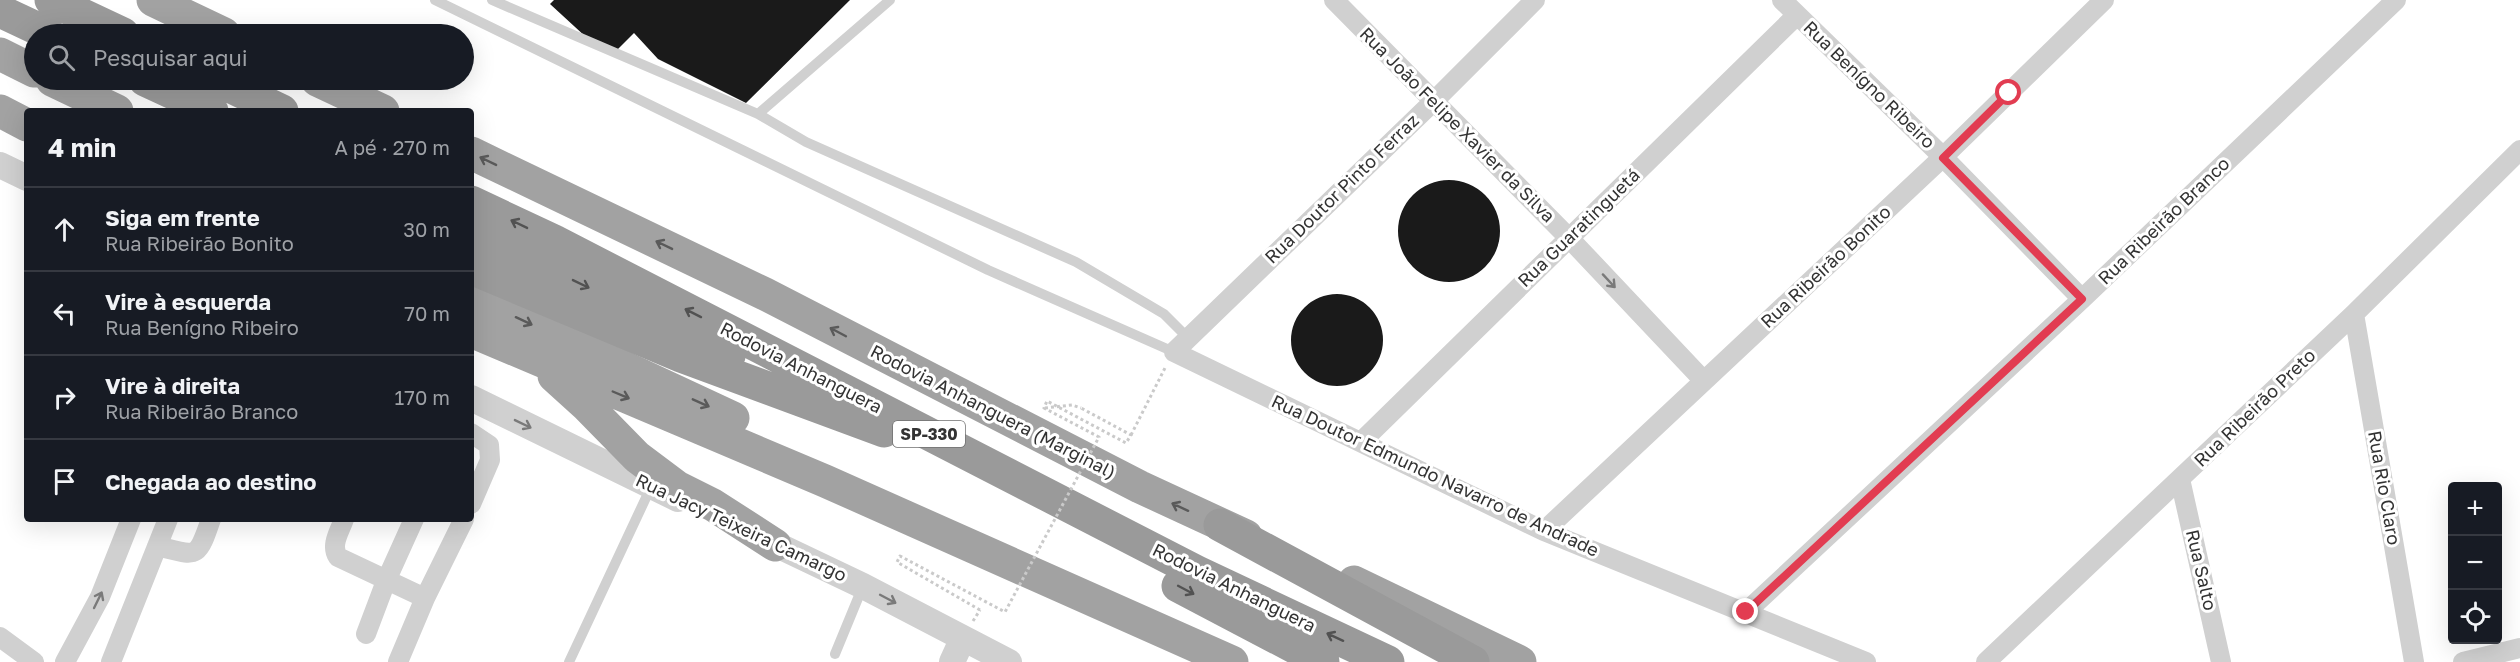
<!DOCTYPE html>
<html lang="pt">
<meta charset="utf-8">
<style>
:root{--surface:#171b24;--page:#242831;--text:#f1f3f6;--muted:#9ea1a6;--line:#363941}
body{margin:0;font-family:"Golos Text",sans-serif;background:var(--page);color:var(--text)}
.controls{position:absolute;right:18px;bottom:18px;display:grid;overflow:hidden;border-radius:6px;box-shadow:0 6px 24px #0002}
.controls button{width:54px;height:54px;display:grid;place-items:center;padding:0;border:0;border-bottom:2px solid var(--line);background:var(--surface);color:var(--text);font:30px sans-serif}
.stop{position:absolute;width:18px;height:18px;margin:-14px;border:4px solid #e23c51;border-radius:50%;background:#fff}
.stop.end{background:#e23c51;border-color:#fff;box-shadow:0 2px 6px #0008}
.list{margin:0;padding:0;list-style:none}
h2{display:flex;justify-content:space-between;align-items:center;height:78px;margin:0;padding:0 24px;font-size:26px}
h2 small{font-size:20px;font-weight:400;color:var(--muted)}
.list li{display:grid;grid-template-columns:39px 1fr auto;gap:18px;align-items:center;box-sizing:border-box;height:84px;padding:0 24px;border-top:2px solid var(--line)}
.list b{display:block;font-size:22px;white-space:nowrap}
.list p{margin:0;font-size:20px;white-space:nowrap;color:var(--muted)}
.list em{font-size:20px;font-style:normal;color:var(--muted)}
.icon{flex:none;width:33px;height:33px;fill:none;stroke:currentColor;stroke-width:2;stroke-linecap:round;stroke-linejoin:round}
.map{position:relative;flex:none;width:2520px;height:662px;overflow:hidden}
.search{position:absolute;background:var(--surface);box-shadow:0 6px 24px #0002;left:24px;top:24px;width:450px;height:66px;display:flex;align-items:center;gap:15px;box-sizing:border-box;padding:0 21px;border-radius:33px;color:var(--muted);font-size:22px}
.panel{position:absolute;background:var(--surface);box-shadow:0 6px 24px #0002;left:24px;top:108px;width:450px;height:414px;border-radius:6px}
.map>svg:first-child{display:block}
.building{fill:#1a1a1a}
.lines{fill:none;stroke-linecap:round;stroke-linejoin:round}
.path{stroke:#cacaca;stroke-width:3;stroke-dasharray:3 3;stroke-linecap:butt}
.service{stroke:#d0d0d0;stroke-width:10}
.minor{stroke:#d0d0d0;stroke-width:20}
.tertiary{stroke:#d0d0d0;stroke-width:26}
.trunk{stroke:#a2a2a2;stroke-width:33}
.motorway{stroke:#9a9a9a;stroke-width:33}
.path-bridge{stroke:#cacaca;stroke-width:3;stroke-dasharray:3 3;stroke-linecap:butt}
.oneway{stroke:#5a5a5a}
.oneway2{stroke:#525252}
.oneway3{stroke:#7a7a7a}
.route{stroke:#e23c51;stroke-width:8}
.labels{text-anchor:middle;stroke-width:6;stroke-linejoin:round;paint-order:stroke}
.shield{fill:#fff;stroke:#707070;stroke-width:1.5}
.shield-label{font-size:16px;font-weight:bold;fill:#333}
.street-label{font-size:18px;fill:#333;stroke:#fff}
</style>
<div class="map">
<svg width="2520" height="662" viewBox="0 0 2520 662">
<rect width="100%" height="100%" fill="#fff"/>
<path class="building" d="M554,0H850L746,103L658,59L634,33L616,51L587,38L550,4Z
M1398 231a51 51 0 1 1 102 0a51 51 0 1 1-102 0Z
M1291 340a46 46 0 1 1 92 0a46 46 0 1 1-92 0Z"/>
<g class="lines">
<path class="path" d="M1045,408L1072,405L1081,408
M1131,435L1166,366
M973,621L980,610"/>
<path class="service" d="M435,0L988,270L1174,352
M492,0L758,114L806,142L1076,262L1164,314L1188,338
M758,114L890,0
M835,654L863,586
M569,662L651,487"/>
<path class="minor" d="M1334,0L1569,238L1704,381
M1535,0L1434,101L1174,352L1544,531L1866,662
M1782,0L1943,157L2082,299
M2354,314L2414,662
M471,433L489,445L490,460L471,504
M1361,442L1797,15
M2180,479L2221,662
M344,519C340,531 330,545 338,557L425,598
M1544,531L1943,157L2104,0
M157,546C198,556 197,560 211,519
M1746,612L2082,299L2396,0
M366,634L386,581L414,519
M0,637L34,662
M65,662L100,597L131,519
M111,662L168,519
M398,662L425,598L464,519
M1986,662L2354,314L2520,150
M2463,662L2520,648"/>
<path class="tertiary" d="M0,165L27,178
M471,398L678,499
M758,536L863,586L1009,662
M952,662L963,638"/>
<path class="trunk" d="M153,0L224,34
M0,54L34,71
M52,80L117,111
M317,80L383,111
M0,111L27,125
M471,153L765,294L1140,487L1246,536
M471,296L733,418
M471,331L825,481L1232,662
M554,376L586,405L637,457L677,487L713,505L775,545
M1354,582L1520,662"/>
<path class="motorway" d="M51,0L123,34
M0,11L49,34
M145,80L212,111
M217,80L282,111
M471,202L554,241L1197,572L1388,662
M471,232L729,356
M471,268L681,356L884,431
M1220,525L1473,662
M1178,586L1323,662"/>
<path class="path-bridge" d="M980,610L897,562L900,556L1005,612L1099,437L1044,408L1047,401L1126,443L1131,435L1081,408"/>
</g>
<defs><path id="oneway-shaft" d="M-6 0H5M1.5-3L5.5 0L1.5 3" fill="none" stroke-width="1.6" stroke-linecap="round" stroke-linejoin="round" transform="scale(1.5)"/></defs>
<g class="oneway">
<use href="#oneway-shaft" transform="translate(488 161) rotate(-154)"/>
<use href="#oneway-shaft" transform="translate(664 245) rotate(-154)"/>
<use href="#oneway-shaft" transform="translate(524 321) rotate(25)"/>
<use href="#oneway-shaft" transform="translate(838 332) rotate(-152)"/>
<use href="#oneway-shaft" transform="translate(621 395) rotate(23)"/>
<use href="#oneway-shaft" transform="translate(701 403) rotate(24)"/>
<use href="#oneway-shaft" transform="translate(1180 507) rotate(-155)"/>
</g>
<g class="oneway2">
<use href="#oneway-shaft" transform="translate(519 224) rotate(-154)"/>
<use href="#oneway-shaft" transform="translate(581 284) rotate(26)"/>
<use href="#oneway-shaft" transform="translate(693 313) rotate(-153)"/>
<use href="#oneway-shaft" transform="translate(1186 590) rotate(28)"/>
<use href="#oneway-shaft" transform="translate(1335 637) rotate(-155)"/>
</g>
<g class="oneway3">
<use href="#oneway-shaft" transform="translate(1609 281) rotate(47)"/>
<use href="#oneway-shaft" transform="translate(523 424) rotate(26)"/>
<use href="#oneway-shaft" transform="translate(888 599) rotate(28)"/>
<use href="#oneway-shaft" transform="translate(98 600) rotate(-64)"/>
</g>
<g class="lines">
<path class="route" d="M1746,612L2082,299L1943,158L2009,93"/>
</g>
<g class="labels">
<rect class="shield" x="893" y="421" width="72" height="26" rx="4.5"/>
<g class="shield-label">
<text x="929" y="440">SP-330</text>
</g>
<g class="street-label">
<text transform="translate(1869 85) rotate(44)" y="6">Rua Benígno Ribeiro</text>
<text transform="translate(1457 125) rotate(45)" y="6">Rua João Felipe Xavier da Silva</text>
<text transform="translate(1342 189) rotate(-44)" y="6">Rua Doutor Pinto Ferraz</text>
<text transform="translate(2164 221) rotate(-44)" y="6">Rua Ribeirão Branco</text>
<text transform="translate(1579 228) rotate(-44)" y="6">Rua Guaratinguetá</text>
<text transform="translate(1826 267) rotate(-43)" y="6">Rua Ribeirão Bonito</text>
<text transform="translate(801 368) rotate(27)" y="6">Rodovia Anhanguera</text>
<text transform="translate(2255 408) rotate(-44)" y="6">Rua Ribeirão Preto</text>
<text transform="translate(993 412) rotate(27)" y="6">Rodovia Anhanguera (Marginal)</text>
<text transform="translate(1435 476) rotate(25)" y="6">Rua Doutor Edmundo Navarro de Andrade</text>
<text transform="translate(2384 488) rotate(80)" y="6">Rua Rio Claro</text>
<text transform="translate(741 528) rotate(25)" y="6">Rua Jacy Teixeira Camargo</text>
<text transform="translate(2201 570) rotate(77)" y="6">Rua Salto</text>
<text transform="translate(1234 588) rotate(26)" y="6">Rodovia Anhanguera</text>
</g>
</g>
</svg>
<div class="controls">
<button>+</button>
<button>−</button>
<button><svg class="icon" aria-label="locate" viewBox="0 0 24 24"><circle cx="12" cy="12" r="6"/><path d="M12 2v4M12 18v4M2 12h4M18 12h4"/></svg></button>
</div>
<div class="stop" style="left:2009px;top:93px"></div>
<div class="stop end" style="left:1746px;top:612px"></div>
<div class="search"><svg class="icon" aria-label="search" viewBox="0 0 24 24"><circle cx="10" cy="10" r="6"/><path d="M15 15l6 6"/></svg>Pesquisar aqui</div>
<section class="panel">
<h2>4 min<small>A pé · 270 m</small></h2>
<ul class="list">
<li><svg class="icon" aria-label="ahead" viewBox="0 0 24 24"><path d="M12 20V5M6 11l6-6 6 6"/></svg><div><b>Siga em frente</b><p>Rua Ribeirão Bonito</p></div><em>30 m</em></li>
<li><svg class="icon" aria-label="left" viewBox="0 0 24 24"><path d="M17 20v-9H6M10 6l-5 5 5 5"/></svg><div><b>Vire à esquerda</b><p>Rua Benígno Ribeiro</p></div><em>70 m</em></li>
<li><svg class="icon" aria-label="right" viewBox="0 0 24 24"><path d="M7 20v-9h11M14 6l5 5-5 5"/></svg><div><b>Vire à direita</b><p>Rua Ribeirão Branco</p></div><em>170 m</em></li>
<li><svg class="icon" aria-label="arrive" viewBox="0 0 24 24"><path d="M6 21V4h12l-3 4 3 4H6"/></svg><div><b>Chegada ao destino</b></div></li>
</ul>
</section>
</div>
